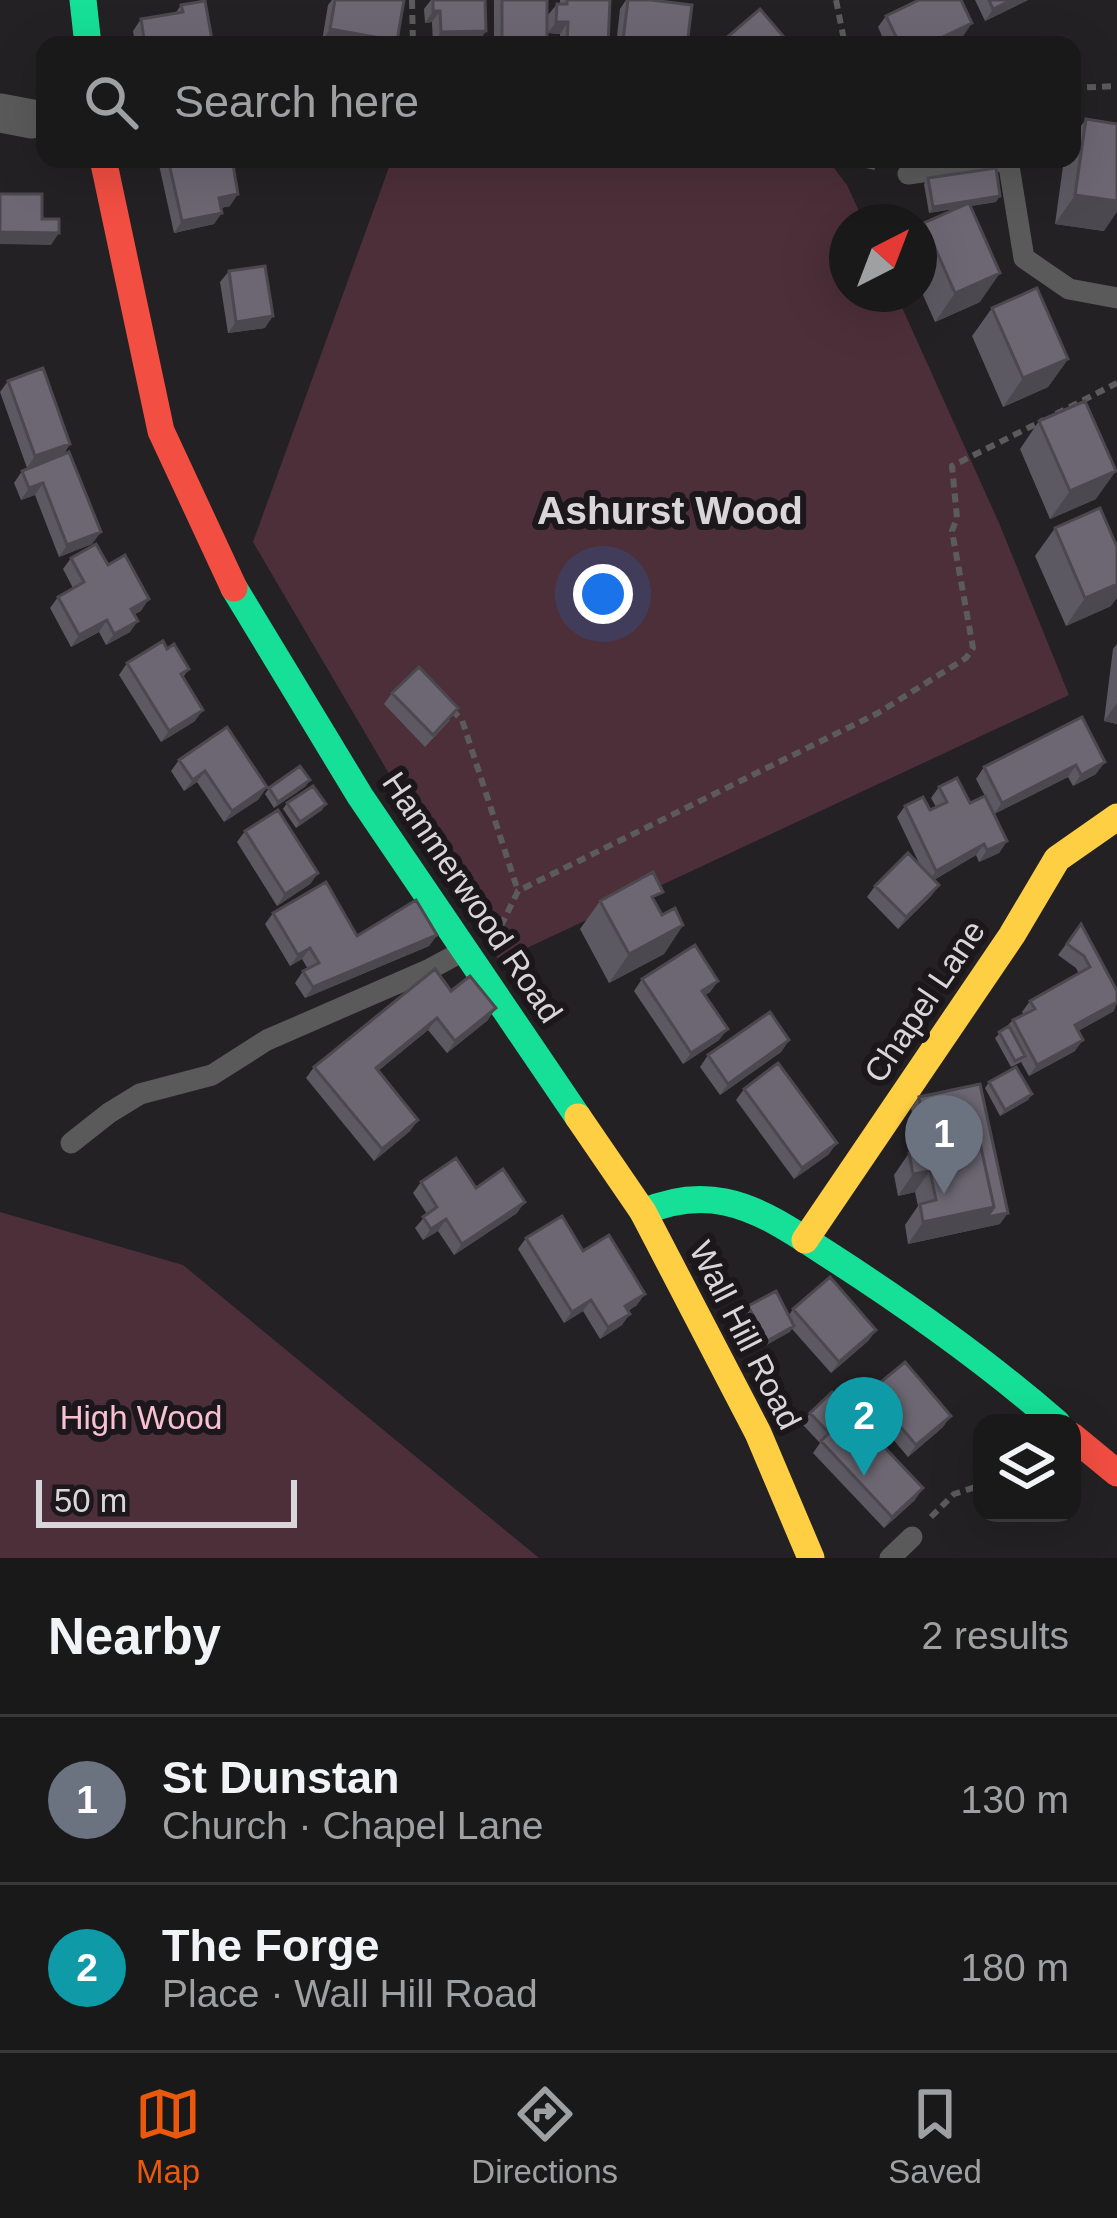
<!DOCTYPE html>
<meta charset="utf-8">
<style>
:root{--surface:#1a191a;--page:#272627;--text:#f1f3f6;--muted:#9fa0a2;--line:#383839;--accent:#ea580c}
body{margin:0;font-family:Arial,sans-serif;background:var(--page);color:var(--text)}
.controls{position:absolute;right:36px;bottom:36px;display:grid;overflow:hidden;border-radius:24px;box-shadow:0 12px 48px #0002}
.controls button{width:108px;height:108px;display:grid;place-items:center;padding:0;border:0;border-bottom:3px solid var(--line);background:var(--surface);color:var(--text);font:60px sans-serif}
.compass{position:absolute;left:829px;top:204px;width:108px;height:108px;border-radius:50%;background:var(--surface);box-shadow:0 12px 48px #0002;rotate:42deg}
.scale{position:absolute;left:36px;bottom:30px;width:261px;box-sizing:border-box;padding-left:12px;border:6px solid #d8d6d9;border-top:0;font-size:33px;line-height:42px;white-space:nowrap;color:#d8d6d9;-webkit-text-stroke:9px #1b171b;paint-order:stroke}
.you{position:absolute;left:603px;top:594px;width:42px;height:42px;margin:-30px;border:9px solid #fff;border-radius:50%;background:#1a73e8;box-shadow:0 0 0 18px #1a73e833}
.badge{display:grid;place-items:center;width:78px;height:78px;border-radius:50%;background:var(--accent);color:#fff;font-size:39px;font-weight:700}
.pin{position:absolute;translate:-50% -99px;filter:drop-shadow(0 3px 6px #0008)}
.pin::after{content:'';position:absolute;top:63px;width:42px;height:36px;background:inherit;clip-path:polygon(0 0,100% 0,50% 100%)}
.list{margin:0;padding:0;list-style:none}
h2{display:flex;justify-content:space-between;align-items:center;height:156px;margin:0;padding:0 48px;font-size:51px}
h2 small{font-size:39px;font-weight:400;color:var(--muted)}
.list li{display:grid;grid-template-columns:78px 1fr auto;gap:36px;align-items:center;box-sizing:border-box;height:168px;padding:0 48px;border-top:3px solid var(--line)}
.list b{display:block;font-size:45px;white-space:nowrap}
.list p{margin:0;font-size:39px;white-space:nowrap;color:var(--muted)}
.list em{font-size:39px;font-style:normal;color:var(--muted)}
.icon{flex:none;width:66px;height:66px;fill:none;stroke:currentColor;stroke-width:2;stroke-linecap:round;stroke-linejoin:round}
.map{position:relative;flex:none;width:1117px;height:1558px;overflow:hidden}
.search{position:absolute;background:var(--surface);box-shadow:0 12px 48px #0002;left:36px;right:36px;top:36px;height:132px;display:flex;align-items:center;gap:30px;box-sizing:border-box;padding:0 42px;border-radius:24px;color:var(--muted);font-size:45px}
.sheet{height:492px;background:var(--surface)}
nav{display:flex;justify-content:space-around;align-items:center;box-sizing:border-box;height:168px;border-top:3px solid var(--line);background:var(--surface);font-size:33px;color:var(--muted)}
nav a{display:grid;justify-items:center;gap:6px}
nav .on{color:var(--accent)}
.map>svg:first-child{display:block}
.green{fill:#4d2f39}
.lines{fill:none;stroke-linecap:round;stroke-linejoin:round}
.path{stroke:#5c5b5c;stroke-width:6;stroke-dasharray:9 6;stroke-linecap:butt}
.lane{stroke:#5b5a5b;stroke-width:21}
.street{stroke:#5b5a5b;stroke-width:39}
.fast{stroke:#16e098;stroke-width:27}
.slow{stroke:#ffcf43;stroke-width:27}
.jam{stroke:#f24e42;stroke-width:27}
.wall{fill:#5d5962}
.shaded-wall{fill:#4c4850}
.building{fill:#6c6772;stroke:#4c4850;stroke-width:3}
.labels{text-anchor:middle;stroke-width:12;stroke-linejoin:round;paint-order:stroke}
.street-label{font-size:33px;fill:#d8d6d9;stroke:#1b171b}
.park-label{font-size:33px;fill:#f9c0d1;stroke:#1b171b}
.quarter-label{font-size:39px;font-weight:bold;fill:#d8d6d9;stroke:#1b171b}
</style>
<div class="map">
<svg width="1117" height="1558" viewBox="0 0 1117 1558">
<rect width="100%" height="100%" fill="#232123"/>
<path class="green" d="M392,159H827L847,185L864,222H847V294H896L999,523L1069,695L499,961L253,542Z
M0,1212L183,1265L539,1558H0Z"/>
<g class="lines">
<path class="path" d="M412,0L413,45
M836,0L845,45
M1072,88L1117,86
M837,159L880,168
M1056,414L1117,383
M452,710L462,720L518,891
M501,926L518,891L878,713L966,658L973,648L952,531L957,518L952,466L1044,420
M931,1517L954,1494L982,1485"/>
<path class="lane" d="M908,174L1008,160L1024,258L1069,289L1117,298
M71,1143L109,1113L140,1094L212,1075L267,1040L428,970L465,950
M890,1558L912,1537"/>
<path class="street" d="M0,113L32,119"/>
<path class="fast" d="M83,0L88,45
M234,588L360,796L578,1117
M643,1212C669,1201 697,1196 725,1202C764,1210 799,1236 832,1257C911,1308 986,1361 1057,1423"/>
<path class="slow" d="M578,1117L643,1212L758,1433L811,1558
M805,1240L1012,935L1057,859L1117,817"/>
<path class="jam" d="M103,159L161,431L234,588
M1072,1436L1117,1473"/>
</g>
<path class="wall" d="M332,0H404L394,45H347L322,41L328,5Z
M431,0H485L486,31L478,42L433,44L432,22L425,23L424,9Z
M494,0H547V38L542,45H494Z
M560,0H610L608,45H560V34L548,33V15L557,4H560Z
M626,0H651L687,45H616L620,9Z
M975,0H1028L985,21Z
M181,5L213,45H135L133,31L141,19L175,14Z
M886,16L964,35L943,45H886L878,27Z
M1086,119L1104,231L1055,224L1064,159H1072V139Z
M163,159H248L242,166L233,169L230,206L221,208L214,224L174,233L159,165Z
M928,178L996,202L970,206L980,302L935,322L919,286V230L924,223L958,208L929,213L924,184Z
M229,271L265,328L228,333L220,282Z
M992,308L1068,359L1048,387L1003,407L972,336Z
M8,381L70,444L63,455L92,544L59,557L35,495L21,500L14,483L22,471L52,459L27,468L0,392Z
M1039,421L1096,499L1050,519L1020,449Z
M1055,528L1111,606L1066,626L1035,556Z
M71,558L108,565L141,611L134,614L130,632L106,645L99,632L71,647L50,608L58,597L73,588L63,569Z
M1117,644V724L1104,721L1113,649Z
M167,649L189,669L183,677L195,721L161,742L119,675L127,663Z
M392,693L450,720L425,747L384,704Z
M1082,717L1096,774L1073,786L1068,777L994,814L1007,841L999,853L979,862L976,855L934,880L939,885L931,896L898,929L867,897L875,886L920,865L897,817L905,806L930,810L936,807L931,798L939,787L970,803L985,796L976,779L984,767Z
M227,727L259,799L224,822L197,782L184,791L171,771L179,760Z
M306,786L274,808L265,794L269,788Z
M287,803L322,810L296,828L283,809Z
M245,831L318,873L310,884L277,906L237,842Z
M600,901L655,903L662,915L683,925L664,954L609,983L580,929Z
M273,913L357,936L437,935L429,946L305,998L295,983L303,971L308,969L302,959L290,966L265,924Z
M1081,924L1114,1011L1078,1031L1075,1051L1029,1076L1021,1062L1011,1067L995,1038L1013,1020L1024,1015L1022,1012L1030,1001L1079,974L1076,968L1058,955Z
M642,979L718,981L710,992L705,995L719,1040L683,1064L634,991Z
M451,991L488,1020L447,1053L428,1030L378,1071L418,1120L410,1131L374,1161L306,1078L314,1067Z
M789,1040L781,1052L720,1095L700,1067L708,1055Z
M989,1082L1032,1094L1028,1100L1000,1116L985,1088Z
M744,1089L829,1154L794,1179L736,1100Z
M919,1097L1000,1224L908,1244L905,1225L918,1206L915,1192L898,1196L894,1175L909,1153L920,1151L911,1108Z
M421,1182L476,1188L517,1213L454,1255L438,1231L423,1240L415,1228L427,1214L413,1193Z
M526,1238L583,1251L637,1305L628,1311L622,1325L600,1339L583,1311L564,1323L518,1249Z
M748,1306L789,1315L793,1309L876,1330L868,1341L831,1373L792,1329L763,1347L744,1312Z
M870,1391L943,1427L908,1457L862,1403Z
M810,1413L915,1500L884,1528L813,1453L820,1443L802,1424Z"/>
<path class="shaded-wall" d="M1012,0H1028L985,21L993,9Z
M433,11H440L432,22L425,23Z
M556,22H568L560,34L548,33Z
M972,23L964,35L943,45H926Z
M330,29L397,41L394,45H347L322,41Z
M486,31L478,42L433,44L441,32Z
M547,38L542,45H497L502,39Z
M623,40L662,45H620Z
M231,159H248L242,166L223,171Z
M238,194L230,206L211,210L219,198Z
M1075,195L1117,201V212L1104,231L1055,224Z
M1000,196L996,202L929,213L933,207Z
M222,213L214,224L174,233L182,221Z
M0,232L59,233L51,245L0,244Z
M1000,273L980,302L935,322L955,293Z
M273,316L265,328L228,333L236,322Z
M1068,359L1048,387L1003,407L1023,378Z
M70,444L62,455L27,468L35,456Z
M1116,471L1096,499L1050,519L1070,491Z
M43,483L35,495L21,500L29,488Z
M101,532L92,544L59,557L67,545Z
M1117,584V598L1111,606L1066,626L1085,598Z
M149,599L141,611L123,620L131,609Z
M107,620L99,632L71,647L79,635Z
M138,621L130,632L106,645L114,634Z
M1117,703V724L1104,721Z
M203,710L195,721L161,742L169,731Z
M1105,762L1096,774L1073,786L1081,775Z
M1076,765L1068,777L994,814L1002,803Z
M205,771L197,782L184,791L193,780Z
M310,780L306,786L274,808L278,802Z
M267,787L259,799L224,822L232,811Z
M326,804L322,810L296,828L300,822Z
M1007,841L999,853L979,862L987,850Z
M984,844L976,855L928,883L936,871Z
M318,873L310,884L277,906L285,894Z
M939,885L931,896L898,929L906,917Z
M683,925L664,954L609,983L629,954Z
M437,935L429,946L305,998L313,987Z
M310,948L302,959L290,966L298,955Z
M718,981L710,992L694,1002L702,991Z
M1117,1002L1114,1011L1067,1037L1075,1025Z
M496,1008L488,1020L447,1053L455,1041Z
M437,1018L428,1030L368,1079L376,1068Z
M728,1029L719,1040L683,1064L691,1053Z
M789,1040L781,1052L720,1095L728,1084Z
M1083,1040L1075,1051L1029,1076L1037,1065Z
M1032,1094L1028,1100L1000,1116L1005,1110Z
M418,1120L410,1131L374,1161L382,1149Z
M837,1143L829,1154L794,1179L802,1168Z
M930,1171L915,1192L898,1196L913,1174Z
M525,1202L517,1213L454,1255L462,1244Z
M994,1207L1008,1213L1000,1224L908,1244L923,1222Z
M446,1219L438,1231L423,1240L431,1229Z
M645,1294L637,1305L617,1317L625,1306Z
M591,1300L583,1311L564,1323L572,1312Z
M630,1314L622,1325L600,1339L608,1327Z
M794,1326L790,1332L763,1347L767,1341Z
M876,1330L868,1341L831,1373L839,1362Z
M951,1416L943,1427L908,1457L916,1445Z
M923,1488L915,1500L884,1528L892,1517Z"/>
<path class="building" d="M335,0H404L397,41L330,29Z
M433,0H485L486,31L441,32L440,11H433Z
M502,0H547V38L502,39Z
M567,0H610L608,45H567L568,22H556L557,4H567Z
M628,0H651L692,5L687,45H662L623,40Z
M919,0H961L972,23L926,45H900L886,16Z
M989,0H1012L993,9Z
M205,1L213,45H145L141,19L183,12L181,5Z
M760,9L789,43L786,45H718Z
M1086,119L1117,124V201L1075,195Z
M168,159H232L238,194L219,198L222,213L182,221Z
M996,168L1000,196L933,207L928,178Z
M0,194H42V219H59V233L0,232Z
M969,203L1000,273L955,293L924,223Z
M265,266L273,316L236,322L229,271Z
M1037,288L1068,359L1023,378L992,308Z
M43,368L70,444L35,456L8,381Z
M1085,401L1116,471L1070,491L1039,421Z
M69,452L101,532L67,545L43,483L29,488L22,471Z
M1100,508L1117,547V584L1085,598L1055,528Z
M96,544L108,565L125,555L149,599L131,609L138,621L114,634L107,620L79,635L58,597L84,582L71,558Z
M163,641L167,649L174,644L189,669L181,674L203,710L169,731L127,663Z
M419,667L458,708L433,735L392,693Z
M1082,717L1105,762L1081,775L1076,765L1002,803L984,767Z
M227,727L267,787L232,811L205,771L193,780L179,760Z
M300,766L310,780L278,802L269,788Z
M957,778L970,803L985,796L1007,841L987,850L984,844L936,871L905,806L923,797L930,810L947,802L939,787Z
M313,786L326,804L300,822L287,803Z
M278,810L318,873L285,894L245,831Z
M908,853L939,885L906,917L875,886Z
M653,872L663,892L652,897L662,915L675,908L683,925L629,954L600,901Z
M326,882L357,936L416,900L437,935L313,987L303,971L319,963L310,948L298,955L273,913Z
M1081,924L1117,991V1002L1075,1025L1083,1040L1037,1065L1013,1020L1035,1009L1030,1001L1090,967L1084,956L1067,944Z
M695,945L718,981L702,991L728,1029L691,1053L642,979Z
M435,969L451,991L470,976L496,1008L455,1041L437,1018L376,1068L418,1120L382,1149L314,1067Z
M770,1012L789,1040L728,1084L708,1055Z
M1009,1026L1025,1056L1015,1061L999,1032Z
M778,1063L837,1143L802,1168L744,1089Z
M1016,1067L1032,1094L1005,1110L989,1082Z
M980,1084L1008,1213L987,1217L994,1207L976,1125L935,1133L929,1143L919,1097Z
M976,1125L994,1207L923,1222L920,1204L936,1200L930,1171L913,1174L909,1153L939,1147L935,1133Z
M456,1158L476,1188L503,1169L525,1202L462,1244L446,1219L431,1229L423,1217L437,1207L421,1182Z
M562,1216L583,1251L609,1235L645,1294L625,1306L630,1314L608,1327L591,1300L572,1312L526,1238Z
M830,1277L876,1330L839,1362L793,1309Z
M776,1291L794,1326L767,1341L748,1306Z
M905,1362L951,1416L916,1445L870,1391Z
M832,1392L923,1488L892,1517L821,1441L829,1433L810,1413Z"/>
<g class="labels">
<g class="street-label">
<text transform="translate(473 897) rotate(56)" y="12">Hammerwood Road</text>
<text transform="translate(924 1001) rotate(-56)" y="12">Chapel Lane</text>
<text transform="translate(746 1335) rotate(63)" y="12">Wall Hill Road</text>
</g>
<g class="park-label">
<text x="141" y="1429">High Wood</text>
</g>
<g class="quarter-label">
<text x="670" y="524">Ashurst Wood</text>
</g>
</g>
</svg>
<div class="controls">
<button><svg class="icon" aria-label="layers" viewBox="0 0 24 24"><path d="M12 4l9 5-9 5-9-5zM3 14l9 5 9-5"/></svg></button>
</div>
<svg class="compass" viewBox="-18 -18 36 36"><path d="M0-13l5 13h-10z" fill="#e53935"/><path d="M0 13l5-13h-10z" fill="#9fa0a2"/></svg>
<div class="scale">50 m</div>
<div class="you"></div>
<div class="pin badge" style="left:944px;top:1194px;background:#6b7280">1</div>
<div class="pin badge" style="left:864px;top:1476px;background:#0f9aa8">2</div>
<div class="search"><svg class="icon" aria-label="search" viewBox="0 0 24 24"><circle cx="10" cy="10" r="6"/><path d="M15 15l6 6"/></svg>Search here</div>
</div>
<section class="sheet">
<h2>Nearby<small>2 results</small></h2>
<ul class="list">
<li><span class="badge" style="background:#6b7280">1</span><div><b>St Dunstan</b><p>Church · Chapel Lane</p></div><em>130 m</em></li>
<li><span class="badge" style="background:#0f9aa8">2</span><div><b>The Forge</b><p>Place · Wall Hill Road</p></div><em>180 m</em></li>
</ul>
</section>
<nav>
<a class="on"><svg class="icon" aria-label="map" viewBox="0 0 24 24"><path d="M3 6l6-2 6 2 6-2v14l-6 2-6-2-6 2zM9 4v14M15 6v14"/></svg>Map</a>
<a><svg class="icon" aria-label="directions" viewBox="0 0 24 24"><path d="M12 3l9 9-9 9-9-9zM9 14v-3h6M13 9l2 2-2 2"/></svg>Directions</a>
<a><svg class="icon" aria-label="saved" viewBox="0 0 24 24"><path d="M7 4h10v16l-5-4-5 4z"/></svg>Saved</a>
</nav>
